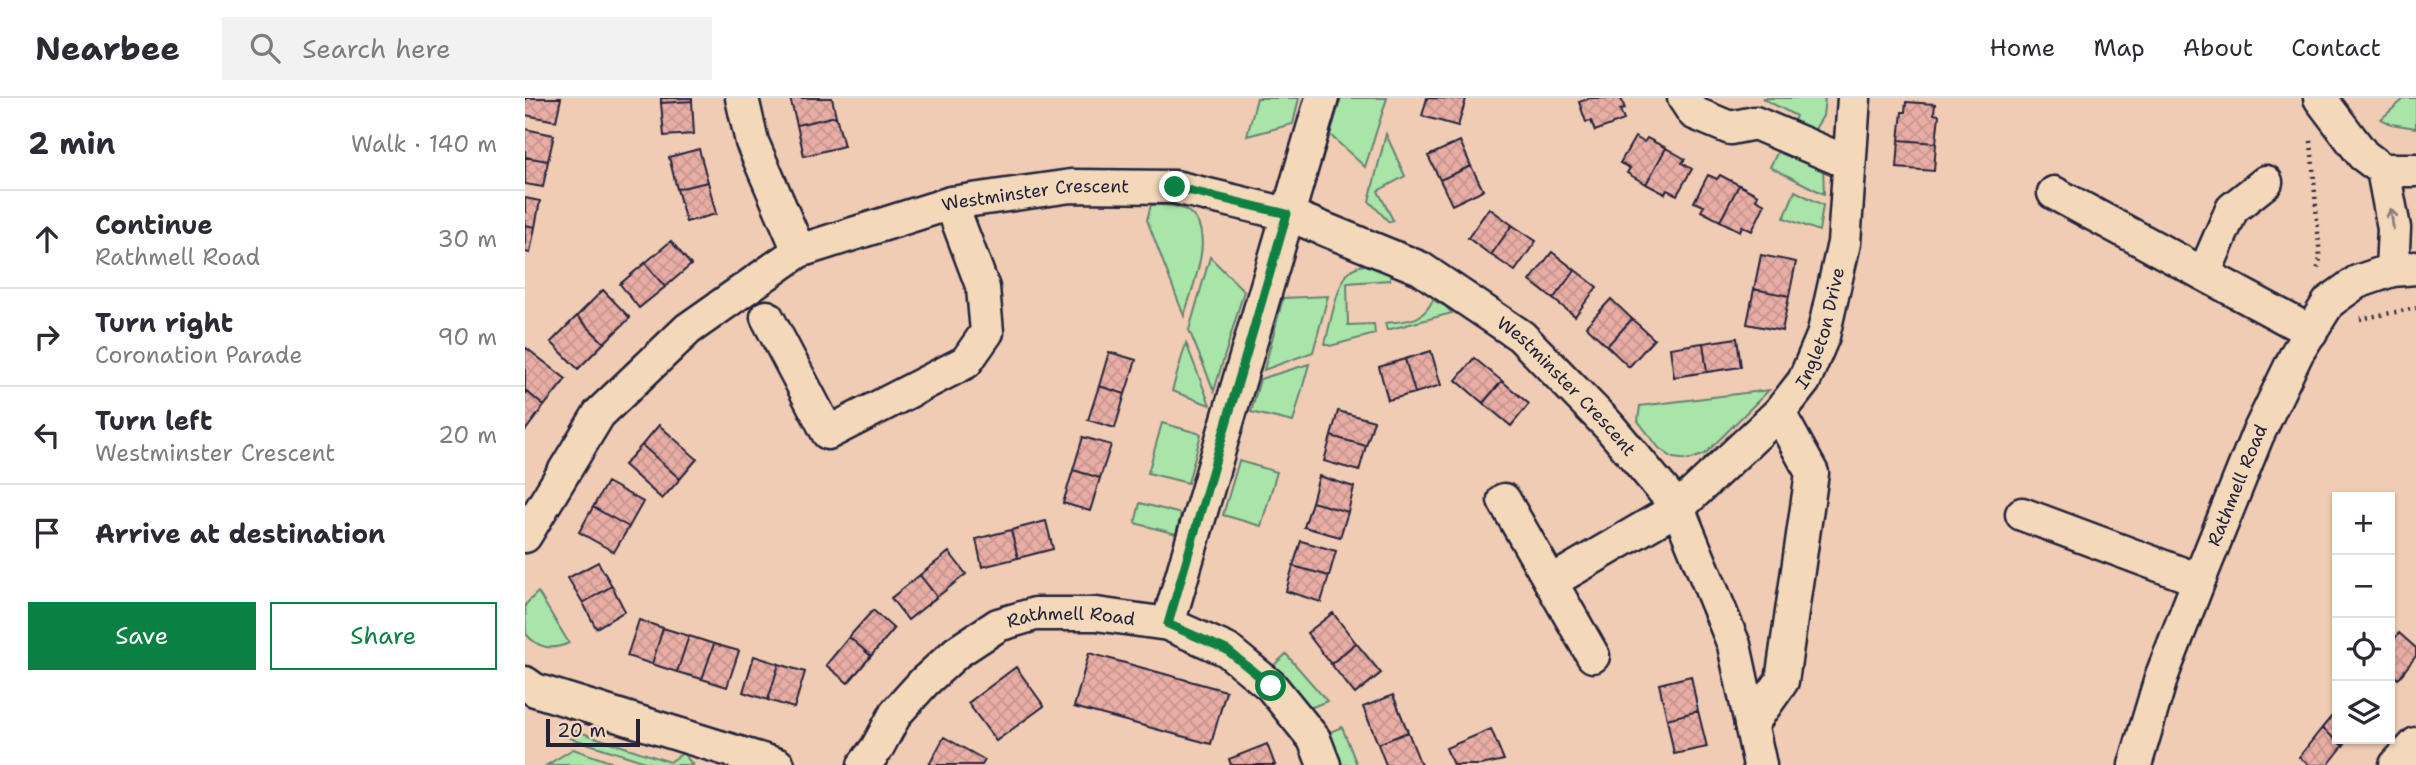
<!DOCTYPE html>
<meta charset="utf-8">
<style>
:root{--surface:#fff;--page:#f2f2f3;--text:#2b2b33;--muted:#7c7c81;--line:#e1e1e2;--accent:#0b8043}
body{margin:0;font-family:"Shantell Sans",sans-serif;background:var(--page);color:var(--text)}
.controls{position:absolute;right:21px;bottom:21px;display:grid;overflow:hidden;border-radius:0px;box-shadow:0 2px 5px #0004}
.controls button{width:63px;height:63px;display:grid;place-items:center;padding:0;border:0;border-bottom:2px solid var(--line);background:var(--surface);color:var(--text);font:35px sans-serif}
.scale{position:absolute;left:21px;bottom:18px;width:94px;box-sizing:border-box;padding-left:7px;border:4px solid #22223b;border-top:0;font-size:19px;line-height:24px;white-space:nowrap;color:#22223b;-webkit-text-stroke:5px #f3d9ba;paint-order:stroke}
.stop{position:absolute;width:21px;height:21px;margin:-16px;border:5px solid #0b8043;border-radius:50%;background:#fff}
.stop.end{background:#0b8043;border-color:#fff;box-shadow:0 2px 7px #0008}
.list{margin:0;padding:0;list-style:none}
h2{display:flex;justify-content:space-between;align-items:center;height:91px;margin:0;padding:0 28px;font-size:30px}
h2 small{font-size:23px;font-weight:400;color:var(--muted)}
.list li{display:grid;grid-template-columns:46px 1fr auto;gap:21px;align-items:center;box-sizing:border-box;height:98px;padding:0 28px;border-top:2px solid var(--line)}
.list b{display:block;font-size:26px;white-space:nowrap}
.list p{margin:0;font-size:23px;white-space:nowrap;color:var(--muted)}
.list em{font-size:23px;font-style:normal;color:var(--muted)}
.actions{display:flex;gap:14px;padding:21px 28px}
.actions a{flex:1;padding:16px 0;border:2px solid var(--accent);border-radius:0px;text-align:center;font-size:24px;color:var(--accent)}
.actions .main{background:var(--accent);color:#fff}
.icon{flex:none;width:38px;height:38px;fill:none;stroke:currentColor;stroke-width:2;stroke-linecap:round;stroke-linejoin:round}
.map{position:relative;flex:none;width:1891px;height:667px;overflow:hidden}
header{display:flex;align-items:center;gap:42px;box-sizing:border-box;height:98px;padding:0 35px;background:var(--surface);border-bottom:2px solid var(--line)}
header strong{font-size:33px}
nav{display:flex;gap:38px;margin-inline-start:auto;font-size:24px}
.search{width:490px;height:63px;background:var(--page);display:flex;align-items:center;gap:18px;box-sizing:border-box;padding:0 24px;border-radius:0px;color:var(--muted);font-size:26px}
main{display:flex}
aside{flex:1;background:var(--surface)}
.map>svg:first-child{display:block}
.green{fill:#a9e4a9;stroke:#668372;stroke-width:2}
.building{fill:url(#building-cross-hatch);stroke:#22223b;stroke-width:2}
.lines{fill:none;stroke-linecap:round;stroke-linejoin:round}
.minor-casing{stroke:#22223b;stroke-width:37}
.path{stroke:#22223b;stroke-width:4.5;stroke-dasharray:2 5;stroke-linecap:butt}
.minor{stroke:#f3d9ba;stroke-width:32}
.oneway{stroke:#8a7e7a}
.route{stroke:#0b8043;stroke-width:9}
.labels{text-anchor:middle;stroke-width:7;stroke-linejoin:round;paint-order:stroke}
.street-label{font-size:18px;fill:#22223b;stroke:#f3d9ba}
</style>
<header>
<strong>Nearbee</strong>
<div class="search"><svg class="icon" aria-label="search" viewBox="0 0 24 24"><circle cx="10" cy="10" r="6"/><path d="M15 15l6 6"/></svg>Search here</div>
<nav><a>Home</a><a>Map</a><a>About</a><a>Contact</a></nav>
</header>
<main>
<aside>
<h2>2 min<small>Walk · 140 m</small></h2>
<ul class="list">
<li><svg class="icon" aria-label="ahead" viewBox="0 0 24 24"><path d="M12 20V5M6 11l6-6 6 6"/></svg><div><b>Continue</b><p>Rathmell Road</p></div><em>30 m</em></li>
<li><svg class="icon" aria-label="right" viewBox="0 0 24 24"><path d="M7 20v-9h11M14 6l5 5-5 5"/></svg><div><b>Turn right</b><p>Coronation Parade</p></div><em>90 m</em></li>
<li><svg class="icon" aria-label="left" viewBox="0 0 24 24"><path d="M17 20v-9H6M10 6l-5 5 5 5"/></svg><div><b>Turn left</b><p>Westminster Crescent</p></div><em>20 m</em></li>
<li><svg class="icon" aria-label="arrive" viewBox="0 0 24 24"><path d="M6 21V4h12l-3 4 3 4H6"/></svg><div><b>Arrive at destination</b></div></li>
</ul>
<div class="actions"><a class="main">Save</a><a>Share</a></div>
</aside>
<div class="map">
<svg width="1891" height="667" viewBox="0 0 1891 667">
<defs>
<pattern id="building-cross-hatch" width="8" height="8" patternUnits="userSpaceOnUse" patternTransform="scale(1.75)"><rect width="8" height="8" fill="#e8aea5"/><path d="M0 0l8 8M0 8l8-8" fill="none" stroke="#c7958f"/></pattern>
</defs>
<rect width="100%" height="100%" fill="#f0ccb4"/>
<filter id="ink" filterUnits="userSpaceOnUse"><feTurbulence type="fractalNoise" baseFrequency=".0143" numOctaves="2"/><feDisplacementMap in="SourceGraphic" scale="14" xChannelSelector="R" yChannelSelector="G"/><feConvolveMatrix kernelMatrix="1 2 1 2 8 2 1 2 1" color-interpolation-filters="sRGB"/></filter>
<g filter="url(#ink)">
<path class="green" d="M732,0H774L768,26L722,38Z
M816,0H862L840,69L805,37Z
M1237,0H1300L1298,18L1287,36L1267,26L1271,18Z
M1880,0H1891V30L1866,26L1856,21Z
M861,36L880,78L853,93L868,122L864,124L844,103Z
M1256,47L1298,68L1299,96L1245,69Z
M1270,93L1298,107L1294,133L1259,120Z
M626,107C634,107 645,106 653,109C698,122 667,189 659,218L622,122Z
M685,159L719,193L689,293L664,232Z
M847,166L865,174V182L822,185L823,227L849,226L850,236L805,248L800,246C805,228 812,183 826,172C832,167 839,167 847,166Z
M803,198L788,254L739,272L758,200Z
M908,202L920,208L927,215L862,232L860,225C884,222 896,225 908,202Z
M661,245L685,307L647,293Z
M784,266L768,324L726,314L735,281Z
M1244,292L1180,356L1164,362L1148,360L1134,350L1113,323L1115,308Z
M637,325L676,336L663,385L623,375Z
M714,363L752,374L736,428L698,417Z
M615,405L656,416L651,436L610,425Z
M13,494L44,545C26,553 13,550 1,536L0,507Z
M761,556L802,603L785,610L749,567Z
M36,628L145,664L158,655L168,667H130L33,636Z
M817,629L832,667H813L800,636Z
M48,651L94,667H22Z"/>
<path class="building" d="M0,0H36L31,23L0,17Z
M136,0H167V3L136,5Z
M265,0H307L311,18L272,27Z
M902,0L941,1L933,28L897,18Z
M1065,0H1096L1100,11L1095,12L1099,22L1070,33L1066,23L1061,24L1054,4Z
M167,3L169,36L139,38L136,5Z
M1381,4L1410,6L1409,16L1414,17L1411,45L1374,42L1377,14H1380Z
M311,18L319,48L279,58L272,27Z
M0,31L29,37L23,63L0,59Z
M1110,39L1119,44L1122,40L1141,50L1121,86L1102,75L1105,70L1095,65Z
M1374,42L1411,45L1409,73L1372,70Z
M935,43L946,68L915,82L903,58Z
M1141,50L1160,61L1157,65L1167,71L1152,97L1142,92L1140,96L1121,86Z
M174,51L183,84L152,91L144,59Z
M0,59L23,63L18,89L0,86Z
M946,68L958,92L927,107L915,82Z
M1183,77L1192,81L1195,77L1214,87L1195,123L1176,113L1179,108L1169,104Z
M183,84L191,116L161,124L152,91Z
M1214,87L1233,97L1231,101L1240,106L1227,133L1217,128L1215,133L1195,123Z
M0,100L15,103L10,129L0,127Z
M964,110L987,127L966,157L943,140Z
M0,127L10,129L5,155L0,154Z
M987,127L1011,143L990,173L966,157Z
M146,143L166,167L140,189L120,165Z
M1027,154L1050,172L1028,201L1005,183Z
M1236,157L1271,164L1264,198L1229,191Z
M120,165L140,189L114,210L95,186Z
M1050,172L1072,189L1050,218L1028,201Z
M1229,191L1264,198L1257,233L1222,226Z
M78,192L105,220L79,245L52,218Z
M1086,201L1107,221L1082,248L1061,228Z
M52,218L79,245L53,271L26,244Z
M1107,221L1129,241L1104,269L1082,248Z
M1212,240L1216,269L1182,274L1178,245Z
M1178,245L1182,274L1149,279L1145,250Z
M0,249L41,281L19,308L0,292Z
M906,253L916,287L890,295L880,261Z
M584,254L611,262L600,296L574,288Z
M949,260L977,283L958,305L931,282Z
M880,261L890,295L863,302L854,269Z
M977,283L1004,306L986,328L958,305Z
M574,288L600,296L590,330L563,322Z
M0,292L19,308L0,333Z
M813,313L849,323L841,348L806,338Z
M134,327L172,361L155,381L117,347Z
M806,338L841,348L834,373L799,363Z
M558,339L586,347L575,380L548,372Z
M117,347L155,381L137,401L99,367Z
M548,372L575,380L565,413L538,405Z
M794,378L829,389L823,414L787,404Z
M82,384L118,404L104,429L68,409Z
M787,404L823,414L815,439L779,429Z
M68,409L104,429L89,454L54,434Z
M521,423L528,451L493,460L486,432Z
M486,432L493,460L457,469L451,441Z
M776,443L811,453L804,478L768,468Z
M424,454L441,476L412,499L395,477Z
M73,464L87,488L58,505L43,480Z
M768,468L804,478L796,504L761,493Z
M395,477L412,499L383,522L366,500Z
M87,488L100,513L71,530L58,505Z
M348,512L369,531L346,558L324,539Z
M808,515L831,545L806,566L782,535Z
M114,522L138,530L127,566L102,558Z
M138,530L164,538L152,574L127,566Z
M1874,535L1891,550V558L1873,581L1865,574V546Z
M164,538L189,546L177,581L152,574Z
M324,539L346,558L323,585L301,567Z
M831,545L856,575L830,596L806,566Z
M189,546L214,553L202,589L177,581Z
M564,555L701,593L686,646L549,609Z
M229,558L254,566L243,602L218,594Z
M254,566L280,574L269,610L243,602Z
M491,569L519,608L471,643L443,605Z
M1166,578L1173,613L1142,621L1134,586Z
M868,597L883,634L853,646L838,609Z
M1812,612V641H1824L1818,648L1797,630Z
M1173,613L1182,649L1149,656L1142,621Z
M1797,630L1818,648L1803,667H1784L1774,659Z
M966,631L979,662L956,667H928L921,650Z
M883,634L896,667H861L853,646Z
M419,639L460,662L457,667H404Z
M742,646L750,667H706L704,661Z"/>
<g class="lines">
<defs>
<g id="minor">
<path d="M217,0L227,44L274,153"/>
<path d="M1159,0L1169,15L1205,30L1230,25L1324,65"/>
<path d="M1795,0L1838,57L1858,72H1891"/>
<path d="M1858,72L1869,130L1867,172"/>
<path d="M1529,95L1786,234"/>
<path d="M1679,176L1707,111L1741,84"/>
<path d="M242,219L303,335L441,264L462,234L458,190L426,105"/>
<path d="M979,402L1068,558"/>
<path d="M1497,416L1674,482"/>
<path id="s1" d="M0,438L74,316L163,231L274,153L426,105L546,88L650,89L762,116L895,170L996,238L1083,327L1153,410L1209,547L1235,667"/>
<path id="s2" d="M1026,484L1153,410L1254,315L1279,283L1298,238L1319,145L1329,0"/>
<path d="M643,526L797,0"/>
<path d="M0,585L10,592L253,667"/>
<path d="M1226,627L1257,583L1287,375L1254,315"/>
<path id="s3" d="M339,667L352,650L371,615L399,584L432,554L473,527L510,516H571L643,526L702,552L746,588L789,641L799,667"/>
<path id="s4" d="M1610,667L1637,577L1674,482L1732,338L1772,255L1804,204L1832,184L1867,172L1891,170"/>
<path d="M1871,667L1891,646"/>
</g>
</defs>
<use href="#minor" class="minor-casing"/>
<path class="path" d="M1786,43L1795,161L1792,173
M1835,221L1891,210"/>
<use href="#minor" class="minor"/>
</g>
<defs><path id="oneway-shaft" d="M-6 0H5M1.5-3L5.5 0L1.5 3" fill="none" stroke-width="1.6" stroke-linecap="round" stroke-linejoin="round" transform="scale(1.75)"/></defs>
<use class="oneway" href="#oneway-shaft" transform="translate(1867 121) rotate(-98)"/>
</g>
<g class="lines" filter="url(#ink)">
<path class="route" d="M650,89L762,116L643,526L702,552L746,588"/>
</g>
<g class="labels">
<g class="street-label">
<text dy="6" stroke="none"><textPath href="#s1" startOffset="646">Westminster Crescent</textPath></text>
<text dy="6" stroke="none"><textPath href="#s2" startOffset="382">Ingleton Drive</textPath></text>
<text dy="6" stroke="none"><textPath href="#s1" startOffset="1234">Westminster Crescent</textPath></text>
<text dy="6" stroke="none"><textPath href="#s4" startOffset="298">Rathmell Road</textPath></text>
<text dy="6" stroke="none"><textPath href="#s3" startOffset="271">Rathmell Road</textPath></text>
</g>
</g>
</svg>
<div class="controls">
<button>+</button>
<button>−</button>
<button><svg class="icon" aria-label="locate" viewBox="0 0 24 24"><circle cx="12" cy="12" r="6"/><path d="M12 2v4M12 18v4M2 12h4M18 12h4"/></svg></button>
<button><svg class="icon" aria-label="layers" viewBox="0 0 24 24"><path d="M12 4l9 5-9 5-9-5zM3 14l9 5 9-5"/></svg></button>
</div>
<div class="scale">20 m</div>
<div class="stop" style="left:746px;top:588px"></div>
<div class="stop end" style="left:650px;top:89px"></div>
</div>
</main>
